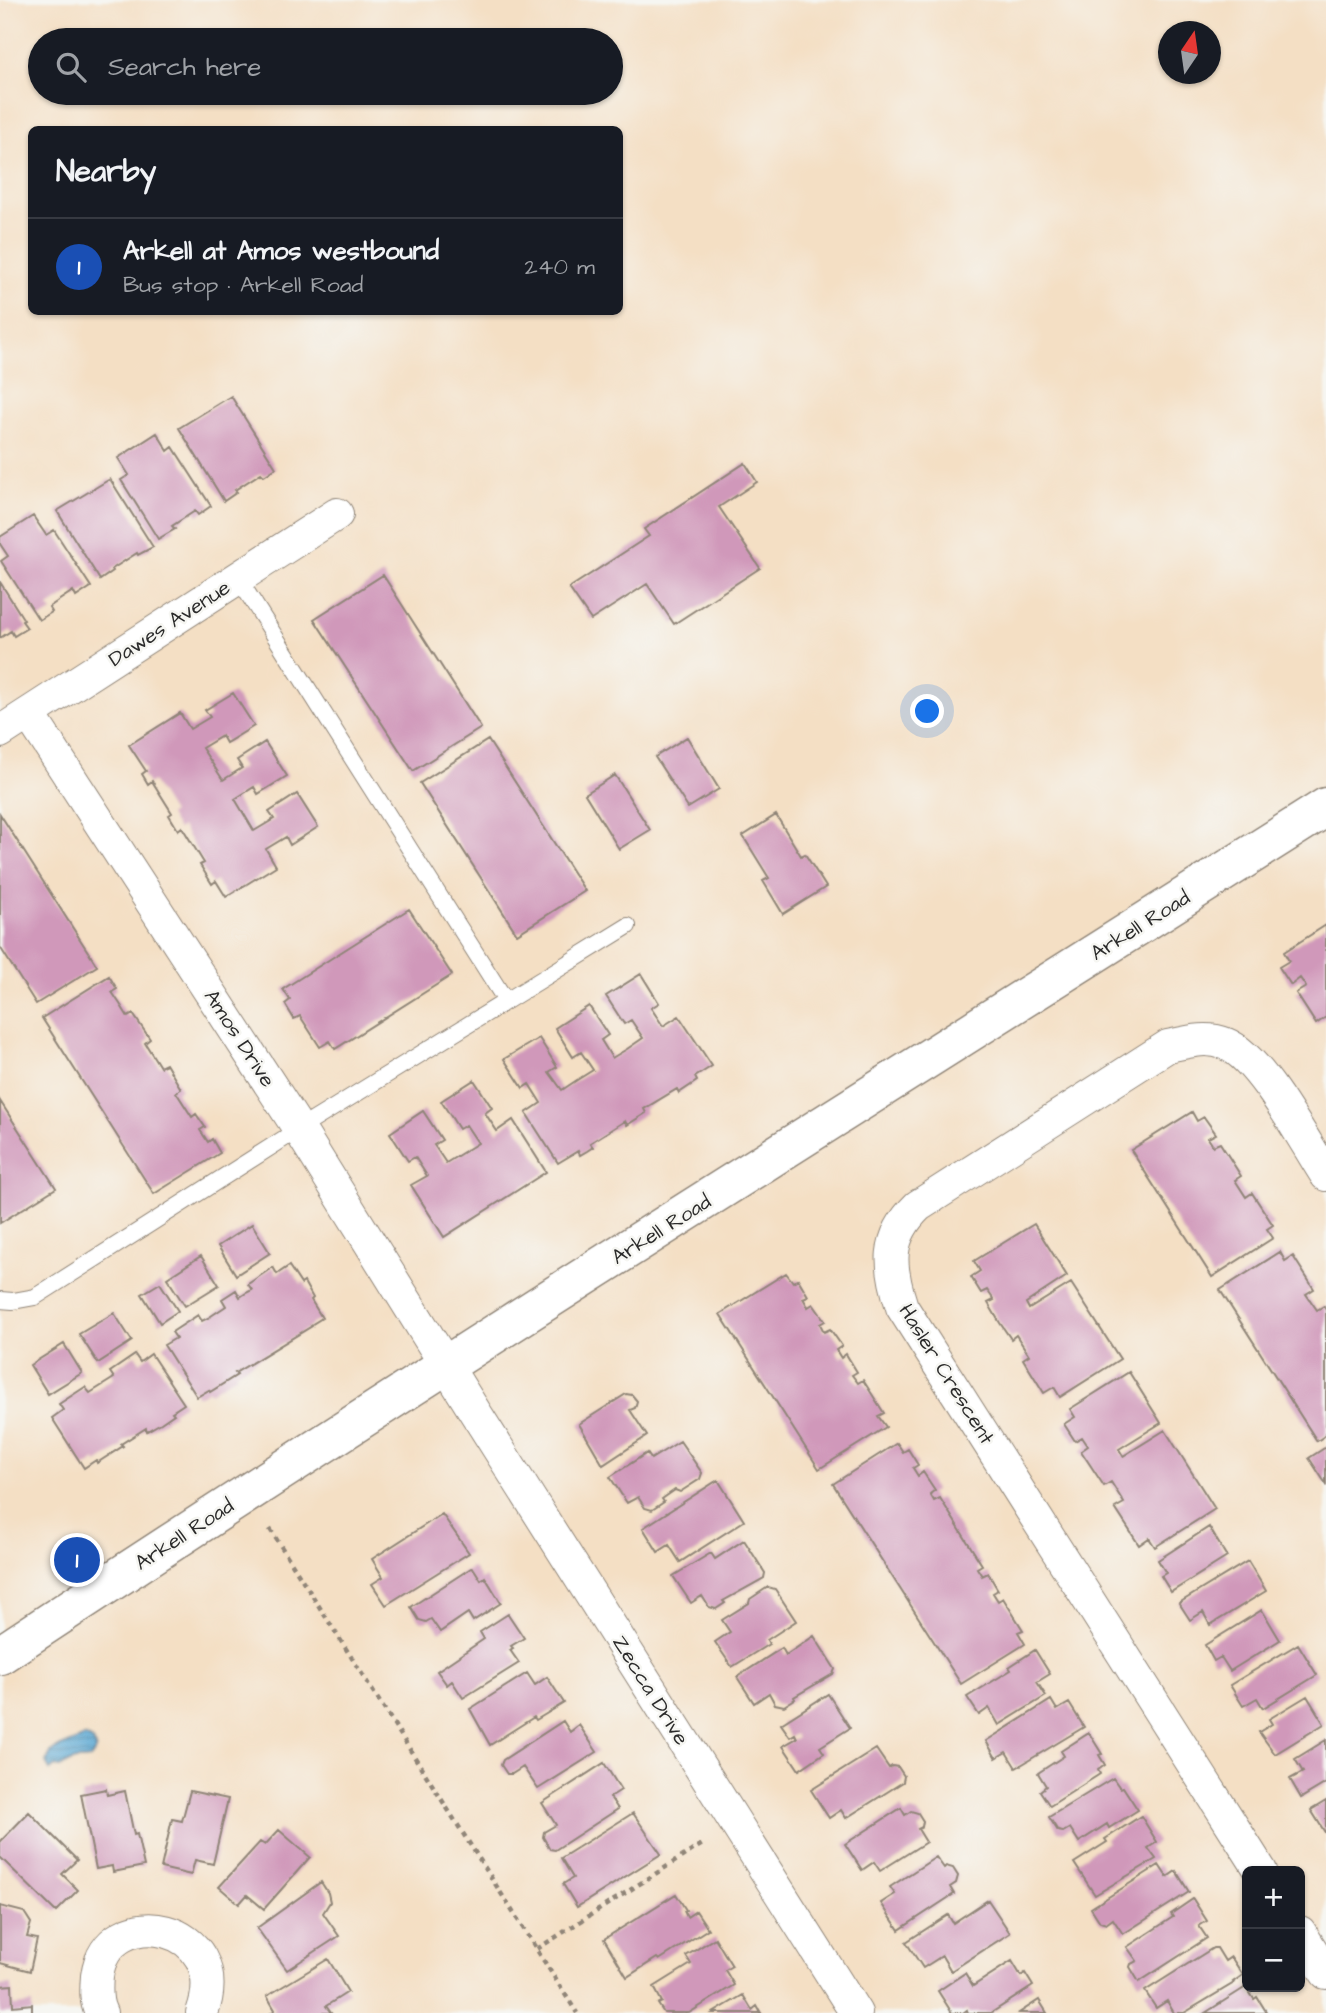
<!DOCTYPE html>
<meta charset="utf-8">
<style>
:root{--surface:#171b24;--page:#20242c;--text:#f1f3f6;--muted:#9ea1a6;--line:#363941;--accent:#0b8043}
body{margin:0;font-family:"Architects Daughter",sans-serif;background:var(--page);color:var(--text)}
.controls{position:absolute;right:21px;bottom:21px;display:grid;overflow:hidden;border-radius:10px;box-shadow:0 2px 5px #0004}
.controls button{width:63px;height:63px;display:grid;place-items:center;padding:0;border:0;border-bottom:2px solid var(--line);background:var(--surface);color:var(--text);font:35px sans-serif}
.compass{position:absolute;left:1158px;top:21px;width:63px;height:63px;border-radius:50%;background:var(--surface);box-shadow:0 2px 5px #0004;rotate:13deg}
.you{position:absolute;left:928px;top:712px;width:24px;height:24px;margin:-18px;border:5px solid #fff;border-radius:50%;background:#1a73e8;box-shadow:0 0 0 10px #1a73e833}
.badge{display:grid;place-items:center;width:46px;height:46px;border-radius:50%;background:var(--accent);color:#fff;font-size:23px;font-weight:700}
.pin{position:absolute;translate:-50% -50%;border:4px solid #fff;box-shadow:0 2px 7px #0006}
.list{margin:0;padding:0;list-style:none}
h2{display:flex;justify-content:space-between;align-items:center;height:91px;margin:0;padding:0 28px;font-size:30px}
h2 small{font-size:23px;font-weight:400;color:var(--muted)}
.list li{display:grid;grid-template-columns:46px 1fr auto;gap:21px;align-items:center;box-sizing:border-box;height:98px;padding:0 28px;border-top:2px solid var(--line)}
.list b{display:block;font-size:26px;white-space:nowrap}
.list p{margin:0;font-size:23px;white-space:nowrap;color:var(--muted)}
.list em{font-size:23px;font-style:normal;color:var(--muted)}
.icon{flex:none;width:38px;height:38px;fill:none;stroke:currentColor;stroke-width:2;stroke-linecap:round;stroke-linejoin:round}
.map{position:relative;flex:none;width:1326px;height:2013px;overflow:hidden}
.search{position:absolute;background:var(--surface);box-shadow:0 2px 5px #0004;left:28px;top:28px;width:595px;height:77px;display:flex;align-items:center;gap:18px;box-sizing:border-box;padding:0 24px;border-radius:38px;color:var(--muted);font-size:26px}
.panel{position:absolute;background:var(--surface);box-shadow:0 2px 5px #0004;left:28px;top:126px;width:595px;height:189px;border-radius:10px}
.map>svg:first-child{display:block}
.water{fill:url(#water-rules);stroke:#436a80;stroke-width:2}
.building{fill:#d098ba}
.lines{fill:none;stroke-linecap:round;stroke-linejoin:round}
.service-casing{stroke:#908578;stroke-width:18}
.minor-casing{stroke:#908578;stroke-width:34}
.secondary-casing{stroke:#908578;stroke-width:41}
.path{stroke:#908578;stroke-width:4.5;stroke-dasharray:5 5;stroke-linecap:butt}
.service{stroke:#fff;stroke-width:16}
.minor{stroke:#fff;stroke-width:32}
.secondary{stroke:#fff;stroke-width:38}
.labels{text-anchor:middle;stroke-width:5;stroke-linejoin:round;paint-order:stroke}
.street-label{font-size:21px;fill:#2b2b2b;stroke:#f6f6f2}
</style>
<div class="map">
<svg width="1326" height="2013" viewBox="0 0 1326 2013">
<defs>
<pattern id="water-rules" width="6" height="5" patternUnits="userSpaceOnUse" patternTransform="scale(1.75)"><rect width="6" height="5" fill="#5ba9d4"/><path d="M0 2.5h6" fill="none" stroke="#4b8aac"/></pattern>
</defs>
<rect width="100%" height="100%" fill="#f6f6f2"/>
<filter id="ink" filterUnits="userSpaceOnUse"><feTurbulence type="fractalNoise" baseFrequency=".0143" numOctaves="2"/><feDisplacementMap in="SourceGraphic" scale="14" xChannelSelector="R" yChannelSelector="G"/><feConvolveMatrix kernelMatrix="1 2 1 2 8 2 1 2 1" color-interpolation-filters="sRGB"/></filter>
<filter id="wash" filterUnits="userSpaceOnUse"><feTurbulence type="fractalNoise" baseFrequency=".00686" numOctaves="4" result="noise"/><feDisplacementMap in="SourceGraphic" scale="28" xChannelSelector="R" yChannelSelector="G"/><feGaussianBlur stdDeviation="1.57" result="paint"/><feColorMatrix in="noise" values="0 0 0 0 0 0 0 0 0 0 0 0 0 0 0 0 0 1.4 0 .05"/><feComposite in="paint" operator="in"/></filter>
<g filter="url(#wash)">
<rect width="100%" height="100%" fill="#f4dfc4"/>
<path class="water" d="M85,1737L93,1741L96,1748C89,1766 85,1757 72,1761C67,1763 64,1765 60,1767L55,1766L50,1770L46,1763L51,1753L56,1749Z"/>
<g id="blocks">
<path class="building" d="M231,396L276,468L264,476L261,473L235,490L237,492L224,501L179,428Z
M157,433L168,451L173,447L211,506L198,515L195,511L172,526L175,529L158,539L121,480L129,475L118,458Z
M745,463L757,482L719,507L760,568L674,624L647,584L591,620L569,588L649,536L644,529Z
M110,479L153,547L138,555L137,553L112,569L113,571L100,580L57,511Z
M33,516L46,535L54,530L91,587L76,597L73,591L49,607L52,612L39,620L1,561L8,556L0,544V537Z
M383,575L481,728L413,771L314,619Z
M0,582L24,620L22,621L27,628L14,636L11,631L0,638Z
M233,693L254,726L226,743L222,736L202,748L223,780L242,768L237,760L265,742L287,776L258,794L254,787L235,799L254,831L274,819L269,812L297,794L318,827L290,845L286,837L266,849L276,866L226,897L216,881L212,884L200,865L204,863L182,827L178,830L169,815L172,813L152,781L148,784L142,774L146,771L129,745L180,713L190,729L210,717L205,710Z
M687,737L719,789L688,808L655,757Z
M488,740L585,891L517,934L420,783Z
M615,775L650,830L619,849L585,794Z
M0,814L97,966L36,1004L0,947Z
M776,815L801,856L805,854L826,887L783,914L763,881L769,878L743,836Z
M409,909L452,975L335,1049L330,1041L320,1047L300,1016L294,1019L285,1004L290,1000L283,989Z
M1326,925V1017L1316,1024L1296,993L1306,987L1300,978L1291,985L1279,967L1289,961L1284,952Z
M641,974L659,1003L651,1008L663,1026L679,1016L712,1066L695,1077L697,1081L679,1093L677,1089L644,1109L646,1113L627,1125L625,1121L590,1143L593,1147L587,1151L580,1155L578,1151L558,1163L526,1113L541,1103L529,1084L523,1088L504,1059L539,1038L557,1067L549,1072L562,1090L577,1080L593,1070L581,1052L573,1057L555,1028L589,1006L608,1035L601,1040L612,1058L627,1049L643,1038L631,1020L624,1024L606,996Z
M109,976L117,989L112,992L120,1004L128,1017L133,1014L150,1039L145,1043L160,1067L166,1064L181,1089L176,1092L192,1117L196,1114L205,1127L200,1130L208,1142L212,1139L220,1153L154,1194L42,1018Z
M474,1080L492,1108L485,1113L497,1131L513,1120L546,1172L444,1237L411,1185L427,1176L415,1157L408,1161L390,1133L423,1111L442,1140L434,1145L446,1163L478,1143L466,1125L459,1129L441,1101Z
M0,1101L56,1188L0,1223Z
M1192,1112L1197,1121L1204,1117L1216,1134L1208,1138L1213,1146L1220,1143L1241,1176L1235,1180L1246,1197L1252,1193L1273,1225L1267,1229L1273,1238L1212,1277L1131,1150Z
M252,1224L270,1253L236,1275L218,1246Z
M1034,1224L1067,1276L1026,1303L1029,1309L1071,1283L1120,1359L1060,1397L1054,1387L1044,1393L1023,1359L1029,1355L1016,1335L1011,1339L1000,1323L988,1303L994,1300L987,1290L981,1293L971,1277L980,1271L974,1261Z
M1280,1252L1285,1261L1293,1256L1314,1289L1306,1294L1317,1310L1324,1306L1326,1310V1435L1317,1441L1220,1290Z
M201,1256L219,1285L185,1306L167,1278Z
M289,1266L301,1284L304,1282L313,1298L311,1300L322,1318L311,1325L312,1326L235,1373L237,1375L210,1392L209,1390L197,1397L164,1345L176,1338L172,1332L198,1315L202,1321L208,1318L226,1306L222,1299L236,1290L240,1297L246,1293L252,1290L248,1284L273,1267L277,1274Z
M786,1273L793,1282L798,1279L808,1296L803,1298L808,1307L813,1304L825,1321L820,1324L824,1332L830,1329L842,1346L836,1350L841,1358L846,1354L857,1372L852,1375L858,1383L863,1380L884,1413L878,1416L886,1427L819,1469L720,1314Z
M160,1283L178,1311L160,1323L142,1294Z
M114,1313L132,1341L98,1363L79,1334Z
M64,1344L82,1373L48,1394L30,1365Z
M151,1354L184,1404L172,1412L174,1414L161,1423L147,1431L146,1428L121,1444L123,1446L97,1463L96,1460L84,1468L52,1418L63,1410L59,1404L85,1387L90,1393L114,1378L110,1372L135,1355L140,1362Z
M1129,1372L1161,1423L1119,1449L1123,1456L1165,1430L1215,1509L1155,1547L1149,1538L1139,1545L1115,1508L1124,1503L1111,1482L1104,1486L1081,1451L1088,1446L1082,1437L1075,1441L1064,1424L1075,1417L1070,1409Z
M626,1394L632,1395L637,1401L635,1408L630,1410L647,1436L603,1465L579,1424Z
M680,1441L702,1473L700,1479L680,1492L675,1490L662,1499L664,1502L652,1510L645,1508L638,1497L627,1503L610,1477L647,1453L651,1459Z
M897,1443L903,1452L908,1449L918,1465L913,1468L918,1476L923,1472L935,1490L930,1494L934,1501L940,1498L982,1565L977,1568L982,1576L988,1573L998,1590L993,1593L998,1601L1003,1598L1023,1630L1018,1632L1025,1644L961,1684L833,1484Z
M1326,1447V1484L1309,1458Z
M718,1480L744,1521L680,1562L669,1545L658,1552L643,1528Z
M442,1514L469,1553L386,1605L372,1584L383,1577L372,1559Z
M1209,1527L1227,1557L1171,1592L1161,1576L1166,1573L1158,1560Z
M744,1540L765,1573L764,1578L723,1601L725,1603L716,1609L709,1607L702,1596L691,1603L673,1576L711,1553L715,1559Z
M1248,1561L1266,1591L1210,1625L1203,1612L1190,1620L1179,1603Z
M471,1568L474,1569L481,1580L485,1577L501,1603L473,1621L468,1613L440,1632L431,1619L426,1622L419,1620L411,1607Z
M768,1587L775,1589L796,1621L767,1640L769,1644L732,1667L715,1642L730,1632L722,1620L749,1603L750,1599Z
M1262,1610L1280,1640L1230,1671L1221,1657L1214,1661L1205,1645Z
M508,1614L524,1638L511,1646L513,1648L510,1650L519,1663L463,1698L452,1681L447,1685L437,1671L484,1639L480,1632Z
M814,1636L835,1669L833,1674L794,1697L795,1699L784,1706L775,1704L769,1693L754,1703L737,1677L782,1648L786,1655Z
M1298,1644L1317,1675L1263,1708L1257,1698L1243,1706L1230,1685Z
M1035,1650L1050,1674L1037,1682L1046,1696L999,1725L989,1708L979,1715L967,1697L1011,1670L1009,1667Z
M527,1673L535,1685L547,1677L564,1703L536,1720L534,1717L490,1745L470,1709Z
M828,1694L850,1728L820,1747L824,1753L799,1770L783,1746L797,1738L795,1734L790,1737L781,1724Z
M1307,1696L1324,1724L1275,1754L1259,1732L1272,1724L1269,1719Z
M1051,1700L1057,1710L1069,1703L1084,1727L1016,1768L1006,1752L996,1758L986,1741Z
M563,1721L570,1732L579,1725L597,1752L538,1789L523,1767L512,1774H507L501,1765L503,1760Z
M1089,1733L1102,1754L1099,1755L1105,1765L1098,1770L1100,1774L1050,1806L1040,1791L1046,1786L1038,1773L1064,1756L1061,1751Z
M1326,1740V1783L1301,1798L1290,1779L1303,1772L1295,1759Z
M876,1749L889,1768L892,1766L898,1767L904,1776L903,1782L846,1818L841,1810L829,1818L811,1790Z
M604,1763L621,1790L610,1797L618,1809L555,1850L550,1849L543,1837L544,1832L556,1825L542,1803Z
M1113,1778L1120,1788L1123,1787L1138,1810L1109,1828L1107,1824L1079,1842L1070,1828L1063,1832L1058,1831L1049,1817Z
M106,1789L107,1795L125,1791L134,1835L137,1834L144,1866L113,1872L112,1866L96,1869L81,1794Z
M190,1791L228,1799L213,1864L195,1860L191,1875L161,1868L172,1819L182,1821Z
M1326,1801V1834L1311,1810Z
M901,1808L905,1815L911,1811L918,1813L923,1821L922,1827L918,1829L926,1842L880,1871L874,1862L862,1870L845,1844Z
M29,1812L77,1860L62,1874L78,1890L56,1912L0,1857V1842Z
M633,1813L661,1854L577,1907L563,1884L573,1878L561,1858Z
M1141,1816L1157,1842L1148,1848L1156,1859L1095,1895L1074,1863L1107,1842L1105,1839Z
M279,1830L310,1857L264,1909L247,1895L239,1904L219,1887L260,1842L265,1845Z
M936,1857L944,1868L946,1866L953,1868L958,1876L956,1883L950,1887L954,1894L899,1930L881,1903L895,1894L890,1887Z
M1159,1865L1167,1877L1176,1871L1189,1892L1123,1934L1113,1919L1106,1924L1100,1922L1091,1908Z
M321,1882L328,1893L330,1902L323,1913L339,1936L287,1970L257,1928Z
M676,1894L686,1910L684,1911L687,1917L696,1911L708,1929L659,1960L657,1958L627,1977L604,1939Z
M1193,1899L1207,1921L1199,1926L1207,1938L1139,1982L1130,1967L1131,1964L1137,1961L1127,1947L1173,1917L1171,1914Z
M988,1900L1010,1933L951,1971L942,1956L923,1968L906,1942L948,1915L953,1923Z
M0,1906L24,1912L31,1923L27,1937L37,1939L30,1971L0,1963Z
M715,1938L732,1966L725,1970L734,1985L689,2013H664L658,2004L662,2002L654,1987L691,1964L686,1956Z
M1213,1948H1217L1225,1961L1231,1957L1243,1975L1233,1982L1234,1983L1184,2013H1174L1167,2001L1156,2008L1145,1991Z
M328,1959L348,1992L326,2006L331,2013H271L275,2010L267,1996Z
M1012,1961L1021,1976L1025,1973L1033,1986L991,2013H968L967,2010L963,2013H952L938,1991L965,1973L973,1986Z
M12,1985L13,2006L32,2004V2013H0V1986Z
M1246,1987L1254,1999L1257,1997L1267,2013H1205Z
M743,1995L752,2010L757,2006L761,2013H713Z
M1039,2000L1047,2013H1019Z"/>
</g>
</g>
<g filter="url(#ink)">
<use href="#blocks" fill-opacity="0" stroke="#908578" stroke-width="2"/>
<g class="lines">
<defs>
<path id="service" d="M238,578L506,1001
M0,1300L13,1301L35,1297L299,1129L628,926"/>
<path id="minor" d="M29,714L299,1129L475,1412L856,2013
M0,732L337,514
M1261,1871L902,1307C889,1267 885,1238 918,1206L1168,1046C1187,1042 1207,1036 1226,1044C1260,1057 1305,1143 1326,1175
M1300,1932L1326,1973
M101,2013C95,2002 96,1988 97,1976C107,1898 235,1923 202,2013"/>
<path id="secondary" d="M0,1655C437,1366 883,1088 1326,807"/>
</defs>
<use href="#service" class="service-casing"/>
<use href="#minor" class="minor-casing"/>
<use href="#secondary" class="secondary-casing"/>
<path class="path" d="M270,1529L577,2013
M537,1949L704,1843"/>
<use href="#service" class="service"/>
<use href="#minor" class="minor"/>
<use href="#secondary" class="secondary"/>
</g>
</g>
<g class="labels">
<g class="street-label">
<text transform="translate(169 623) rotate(-33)" y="7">Dawes Avenue</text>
<text transform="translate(1140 925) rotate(-32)" y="7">Arkell Road</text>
<text transform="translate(240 1038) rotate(57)" y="7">Amos Drive</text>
<text transform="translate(661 1229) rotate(-32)" y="7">Arkell Road</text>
<text transform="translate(947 1374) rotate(58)" y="7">Hasler Crescent</text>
<text transform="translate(184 1534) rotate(-33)" y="7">Arkell Road</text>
<text transform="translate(651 1690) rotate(58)" y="7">Zecca Drive</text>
</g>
</g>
</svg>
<div class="controls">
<button>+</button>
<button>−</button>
</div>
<svg class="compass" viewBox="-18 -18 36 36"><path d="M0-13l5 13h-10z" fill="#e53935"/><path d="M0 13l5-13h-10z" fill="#9ea1a6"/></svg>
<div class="you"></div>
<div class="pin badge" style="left:77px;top:1560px;background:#1a4fb4">1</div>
<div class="search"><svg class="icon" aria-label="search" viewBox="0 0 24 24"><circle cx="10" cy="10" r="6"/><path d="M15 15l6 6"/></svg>Search here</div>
<section class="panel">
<h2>Nearby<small></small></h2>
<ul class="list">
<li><span class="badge" style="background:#1a4fb4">1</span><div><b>Arkell at Amos westbound</b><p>Bus stop · Arkell Road</p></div><em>240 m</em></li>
</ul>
</section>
</div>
